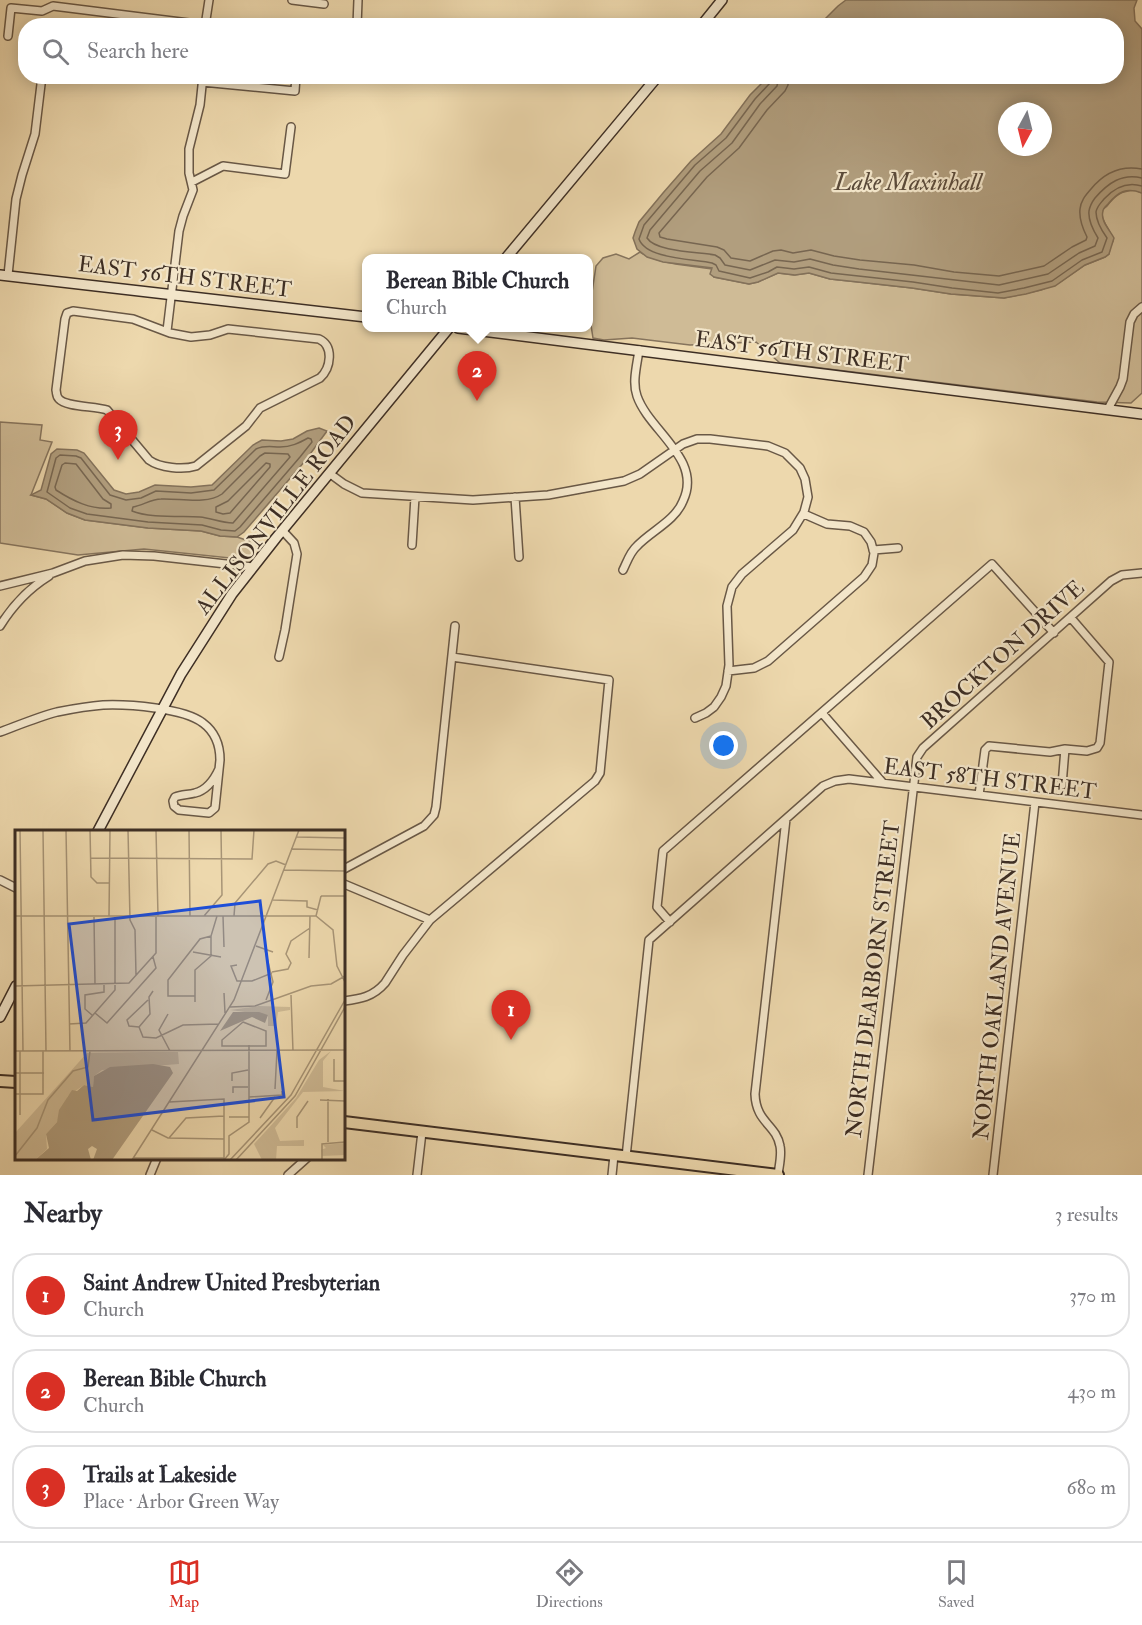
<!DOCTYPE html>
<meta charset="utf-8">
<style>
:root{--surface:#fff;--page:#f2f2f3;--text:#2b2b33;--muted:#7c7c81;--line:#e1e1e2;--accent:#d93025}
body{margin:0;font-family:"IM FELL Double Pica",serif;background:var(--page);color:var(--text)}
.compass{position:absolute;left:998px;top:102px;width:54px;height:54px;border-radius:50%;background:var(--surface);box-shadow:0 3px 15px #0003;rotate:187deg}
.you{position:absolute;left:724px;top:746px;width:21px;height:21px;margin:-15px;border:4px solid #fff;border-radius:50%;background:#1a73e8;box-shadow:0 0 0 9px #1a73e833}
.badge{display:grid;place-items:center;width:39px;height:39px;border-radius:50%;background:var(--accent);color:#fff;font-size:20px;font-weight:700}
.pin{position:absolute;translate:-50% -50px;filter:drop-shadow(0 2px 3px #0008)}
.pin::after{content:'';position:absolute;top:32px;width:21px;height:18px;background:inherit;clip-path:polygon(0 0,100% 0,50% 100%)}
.popup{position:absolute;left:362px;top:254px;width:231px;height:78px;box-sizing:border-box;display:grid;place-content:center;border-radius:12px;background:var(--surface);filter:drop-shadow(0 2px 4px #0005);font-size:20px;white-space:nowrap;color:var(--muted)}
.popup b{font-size:22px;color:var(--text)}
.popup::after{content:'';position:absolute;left:50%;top:100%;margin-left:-12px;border:12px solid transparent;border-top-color:var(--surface)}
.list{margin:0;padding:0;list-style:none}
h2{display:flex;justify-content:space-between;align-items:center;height:78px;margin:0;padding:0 24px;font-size:26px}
h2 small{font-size:20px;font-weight:400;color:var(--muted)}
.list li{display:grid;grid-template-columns:39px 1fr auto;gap:18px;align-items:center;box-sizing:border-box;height:84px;margin:0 12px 12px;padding:0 12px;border:2px solid var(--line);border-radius:24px}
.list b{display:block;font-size:22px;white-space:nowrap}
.list p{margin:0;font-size:20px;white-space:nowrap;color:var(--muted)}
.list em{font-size:20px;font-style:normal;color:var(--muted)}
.icon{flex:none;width:33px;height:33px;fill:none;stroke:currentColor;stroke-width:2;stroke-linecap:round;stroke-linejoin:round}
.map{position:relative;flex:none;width:1142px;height:1175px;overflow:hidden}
.search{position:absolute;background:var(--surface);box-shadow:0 3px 15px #0003;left:18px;right:18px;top:18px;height:66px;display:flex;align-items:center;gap:15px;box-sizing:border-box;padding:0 21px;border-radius:24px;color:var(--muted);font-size:22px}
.sheet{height:366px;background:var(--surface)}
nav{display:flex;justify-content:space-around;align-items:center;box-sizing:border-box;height:84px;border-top:2px solid var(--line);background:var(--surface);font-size:16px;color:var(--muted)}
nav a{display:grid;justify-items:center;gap:3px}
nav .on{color:var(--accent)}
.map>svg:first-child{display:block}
.green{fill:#cfbb96;stroke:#86745d;stroke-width:1.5}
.water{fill:#b19e7e;stroke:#83715a;stroke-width:1.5;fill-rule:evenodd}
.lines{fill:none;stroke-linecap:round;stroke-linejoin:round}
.shore{stroke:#776651;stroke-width:1.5}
.street-casing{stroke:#695846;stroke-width:10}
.secondary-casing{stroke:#3d2e24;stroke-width:12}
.primary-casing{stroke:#3d2e24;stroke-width:14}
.street{stroke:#f3e6ca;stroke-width:7}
.secondary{stroke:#f3e6ca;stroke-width:9}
.primary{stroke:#edd8ad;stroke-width:10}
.labels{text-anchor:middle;stroke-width:4.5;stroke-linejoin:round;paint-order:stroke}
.street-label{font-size:22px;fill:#3d2e24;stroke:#f3e6ca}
.water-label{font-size:24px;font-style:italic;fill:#5a4a3a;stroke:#f3e6ca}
.inset-road{fill:none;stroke:#a79476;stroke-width:1.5}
.view{fill:#1d4ed8;fill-opacity:0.15;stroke:#1d4ed8;stroke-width:3}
.inset-edge{fill:none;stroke:#3d2e24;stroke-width:3}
</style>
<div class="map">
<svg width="1142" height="1175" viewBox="0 0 1142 1175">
<rect width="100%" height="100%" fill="#edd8ad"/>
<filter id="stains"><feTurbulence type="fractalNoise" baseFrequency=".00333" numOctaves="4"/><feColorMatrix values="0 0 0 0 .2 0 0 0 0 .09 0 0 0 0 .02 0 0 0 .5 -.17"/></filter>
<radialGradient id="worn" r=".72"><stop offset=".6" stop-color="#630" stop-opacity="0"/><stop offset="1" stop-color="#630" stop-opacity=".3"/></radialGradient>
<path class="green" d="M1135,190L1142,193V393L1131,403L1097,402L780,363L756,342L690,345L632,338L604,340L593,338L589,312L596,266L603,258L616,254L629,259L640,252C660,265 689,265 712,269L714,277L749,284L758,282L778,273L794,275L809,273L830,279L858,282L912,288L951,294L1004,298L1041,290L1060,282L1085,265L1105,257L1109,254L1110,247L1113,241C1112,231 1103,225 1102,214C1102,208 1103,210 1107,206C1115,195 1121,191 1135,190Z
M0,422L42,425L40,440L52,442L31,495L46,499L67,513L85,520L148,528L201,531L220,536L237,537L249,541L255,549L249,560L144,549L78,555L0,543Z"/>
<path class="water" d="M846,0H1137L1134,8L1135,21L1142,29V193C1126,187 1118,192 1108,204C1106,206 1103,208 1103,211C1100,221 1110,230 1114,238L1109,254L1105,257L1085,265L1055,286L1026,294L1004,298L951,294L912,288L858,282L830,279L809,273L795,275L778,273L758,282L749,284L714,277L710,274L712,268L663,262L647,257L637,249L633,238L635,232L639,222L663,193L691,161L721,134L750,95L768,77L1116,76V26L819,25L838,6ZM1007,111H1043V147H1007Z
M319,428L327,431L305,461L244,532L237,537L220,536L201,531L148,528L85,520L67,513L46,499L31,495L41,490L51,454L57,449L77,450L84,453L114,490L126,494L139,492L155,485L191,487L212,485L253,445L262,440L281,441L293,439L307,431Z"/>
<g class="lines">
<path class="shore" d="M772,76L770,83L755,99L726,138L695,165L644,225L639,239C646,259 693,259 712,263L716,265L719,271L750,278L768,272L777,267L794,269L809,267L831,273L913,282L952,288L998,293L1024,288L1052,281L1082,260L1102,252L1107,238C1102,231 1096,221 1096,212C1097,206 1101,203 1104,199C1114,188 1126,181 1142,186
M779,76L777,86L760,104L732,143L700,171L650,230L647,238C656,252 698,252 715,255L720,258L725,265L750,270L775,260L794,262L810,259L833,265L859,269L999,285L1048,274L1079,253L1095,246L1098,238C1093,230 1088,220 1089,211C1090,205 1092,202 1095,198C1108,183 1122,173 1142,178
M788,76V85L785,91L767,110L739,148L707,177L659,233L660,237L667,239L717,247L724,250L731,258L750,261L773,251L781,250L793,253L811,250L834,256L860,260L914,265L954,272L999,276L1044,266L1072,247L1086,240L1087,237C1083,229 1079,218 1080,209C1081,200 1086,195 1091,189C1104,173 1121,165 1142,169
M308,438L311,439L312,442L300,457L240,527L235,531L221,530L202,525L148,522L87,514L70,508L47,492L56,458L60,455L76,456L81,458L110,495L126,500L141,498L156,491L191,493L214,490L256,449C265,445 271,447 280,447C291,447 299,443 308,438Z
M265,453L288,454L290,457L233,523C221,523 211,518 200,517C181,516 148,518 132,511L133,507C143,505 152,499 161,499C179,498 206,505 222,494L260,456Z
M65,463L76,464L103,499L111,504V508C91,510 73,501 56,490L55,487L62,465Z
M266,463L270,464V467L230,513L223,514L216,512V507L228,501Z"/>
<defs>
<path id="street" d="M292,0L324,4
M205,26L209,0
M357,26L358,0
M8,36L11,8L42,11L53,6L205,25
M202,82L295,91L296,76
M192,182L223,166L285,174L291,127
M8,275L16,199L22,175L35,134L42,76
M73,311L133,319L170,333L191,337L210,335L228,329L319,339C334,346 331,368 320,378L260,408L246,426L196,466C183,470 160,468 149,460L107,410C95,406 66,407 59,399C56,396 57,394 56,390L65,319L67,313Z
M167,331L179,231L183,216L193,190L189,173V149L200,105L203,76
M1108,409L1120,387L1123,379L1130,322L1134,314L1142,307
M329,473L344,484L362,493L473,500L548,495L624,481L640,474L683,444L697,439H710L768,446L785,453L800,468L805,479L808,497L804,512L793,530L742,574L732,587L727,606L729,665L726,686L721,697L714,707L706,713L695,718
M515,497L519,557
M412,545L415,497
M873,550L898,548
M623,570C627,562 630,552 637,546C651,531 675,521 683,501C703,459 649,431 637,396C632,382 637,365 639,350
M0,586L53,573L85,561L123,555L154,556L253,567
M0,626C13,605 28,589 49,576
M279,657L285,630L297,554L294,543L282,530
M728,671L754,668L768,661L864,577L872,565L874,553L871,542L864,532L850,526L827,524L804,514
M822,713L883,783
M0,732C19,725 38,717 57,712C72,709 89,706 103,705C128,704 184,708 203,723C215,732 220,746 220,760L215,808L209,813L179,810L174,806L173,801L175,797C182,794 188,795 195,793C207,790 214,780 219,769
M1062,785L1065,749
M979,795L985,750L989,746L1050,752L1065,749L1087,751L1097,748L1100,743L1109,662L1071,618
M344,869L424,826L434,815L436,807L455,626
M0,880L16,888
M344,884L430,920
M670,922L657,907L663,851L992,564L1054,633
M344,1001C360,999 373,997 385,983L403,955L430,920L595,781L600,773L609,680L452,657
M626,1157L649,940L823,786L835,781L849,779L1142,815
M150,1175L157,1158
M288,1175L307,1158
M417,1175L422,1132
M612,1175L614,1155
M778,1175C779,1166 782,1155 780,1146C776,1124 756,1123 755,1094L786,819
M868,1175L917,757L923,748L1111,581L1122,575L1142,573
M993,1175L1035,802"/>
<path id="secondary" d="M701,26L722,0
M506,258L658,76
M0,275L366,317
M458,328L1142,414
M98,831L181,674L232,594L276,538L449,328
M0,1017L16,986"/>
<path id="primary" d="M0,1081L16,1082
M344,1122L778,1175"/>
</defs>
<use href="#street" class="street-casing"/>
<use href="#secondary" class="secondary-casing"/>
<use href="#primary" class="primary-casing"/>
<use href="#street" class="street"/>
<use href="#secondary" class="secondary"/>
<use href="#primary" class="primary"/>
</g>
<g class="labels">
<g class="street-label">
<text transform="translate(185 276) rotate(7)" y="8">EAST 56TH STREET</text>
<text transform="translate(802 351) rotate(7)" y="8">EAST 56TH STREET</text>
<text transform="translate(275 514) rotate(-52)" y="8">ALLISONVILLE ROAD</text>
<text transform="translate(1002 654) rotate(-42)" y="8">BROCKTON DRIVE</text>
<text transform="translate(990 778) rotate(7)" y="8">EAST 58TH STREET</text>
<text transform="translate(872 979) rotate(-83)" y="8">NORTH DEARBORN STREET</text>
<text transform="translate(996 986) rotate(-84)" y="8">NORTH OAKLAND AVENUE</text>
</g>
<g class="water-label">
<text x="908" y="190">Lake Maxinhall</text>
</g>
</g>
<g transform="translate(15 830)">
<rect width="330" height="330" fill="#edd8ad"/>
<path d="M244,176L275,177V180L263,182L261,196H253V185L215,180ZM316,221L308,231V257L330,261L288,262L260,298L265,311L289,310V316H262L261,330H247L239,314L281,268L304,230ZM131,222H163L164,234L87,240L79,246L78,257L69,255L53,266L42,292L31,304L32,319L20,330H0V303L72,223ZM330,313V325L307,326L306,320L311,318L308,315Z" fill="#cfbb96"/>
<path d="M218,182H244L253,185L250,193L237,187L205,201ZM138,234L155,237L158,243L97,330H78L82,319L77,316L73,319L76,330H20L34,318L31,304L42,292L44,280L57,260L62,261L69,255L78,257L79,246L95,237Z" fill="#b19e7e"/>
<path class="inset-road" d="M5,0L8,221M28,0L31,221M51,0L55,221M75,0L76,47L82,53H95M113,0L115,90L120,100L121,145M141,0L143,86M174,0L175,86M282,7L330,8M276,19L330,20M75,28L237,29L239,0M269,40L330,41M306,66H330M258,70L292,71V77L303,80M0,86H301L318,100L322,136L330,152M94,86L95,0M189,86L207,65L206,0M208,86L209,117M219,86L220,73L253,34L261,31L271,35M301,86L306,66M79,87L80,154M241,116L258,122M250,120L258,152L251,170M178,122L206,127M294,128L295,86M222,135L216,136L222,151H237L257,143M257,142L273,139L276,133L271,124L276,111L295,98M0,156L114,153L141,123V87M209,163L210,183M276,165L278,221M180,166H153V150L185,109L196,106M180,172V140L196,126V106L202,86M215,177L240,176L296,156L316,154L330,146M80,183L92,193L141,138L138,127M153,184L144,200L155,221M77,185L70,179V165L89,162V154M228,192L251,201V216H207V210ZM54,194L71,193L100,160V87M124,197L128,207L141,208L168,195L204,194M124,197L114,196L112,190L133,170M124,197L135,184L134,167L138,161M0,221L330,220M319,229V251H330M0,243H29M217,251V243L233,240M260,259L262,221M218,263V257H233M0,264H28V221M234,267L267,265V261M313,269V312M305,270L330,271M154,272L209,269V329M215,273L234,272M5,285V221M214,287H234M245,288L260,267M282,298V287L293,271M137,300L153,308L209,309M154,308L171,288L209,286M0,326L22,298L33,270L58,241L73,237L75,221M119,328H209M117,330L219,170L284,0M209,330L214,324V306L234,292V215M215,330L276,265L330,170M221,330L280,266L330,177M307,330V314L330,312"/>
<path class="view" d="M245,71L269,267L78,290L54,94Z"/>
<rect width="330" height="330" class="inset-edge"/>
</g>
<rect width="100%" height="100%" filter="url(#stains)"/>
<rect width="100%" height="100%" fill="url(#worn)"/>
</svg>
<svg class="compass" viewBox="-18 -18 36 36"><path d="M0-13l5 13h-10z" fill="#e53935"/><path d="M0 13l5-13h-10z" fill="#7c7c81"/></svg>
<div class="you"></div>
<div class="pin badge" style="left:511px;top:1040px">1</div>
<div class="pin badge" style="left:477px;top:401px">2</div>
<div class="popup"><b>Berean Bible Church</b>Church</div>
<div class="pin badge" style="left:118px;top:460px">3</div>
<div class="search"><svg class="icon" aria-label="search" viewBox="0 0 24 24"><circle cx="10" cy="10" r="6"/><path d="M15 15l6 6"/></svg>Search here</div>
</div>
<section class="sheet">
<h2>Nearby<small>3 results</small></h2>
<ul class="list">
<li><span class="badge">1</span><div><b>Saint Andrew United Presbyterian</b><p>Church</p></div><em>370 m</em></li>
<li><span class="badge">2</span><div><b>Berean Bible Church</b><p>Church</p></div><em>430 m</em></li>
<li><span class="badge">3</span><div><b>Trails at Lakeside</b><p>Place · Arbor Green Way</p></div><em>680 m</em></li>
</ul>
</section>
<nav>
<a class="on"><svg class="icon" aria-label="map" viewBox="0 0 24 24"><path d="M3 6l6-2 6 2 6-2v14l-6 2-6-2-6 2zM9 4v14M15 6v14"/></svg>Map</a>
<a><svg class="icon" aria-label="directions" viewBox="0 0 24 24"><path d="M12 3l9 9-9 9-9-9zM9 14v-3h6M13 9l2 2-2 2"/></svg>Directions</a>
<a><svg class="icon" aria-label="saved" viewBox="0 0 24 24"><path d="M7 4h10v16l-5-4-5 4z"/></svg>Saved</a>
</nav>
